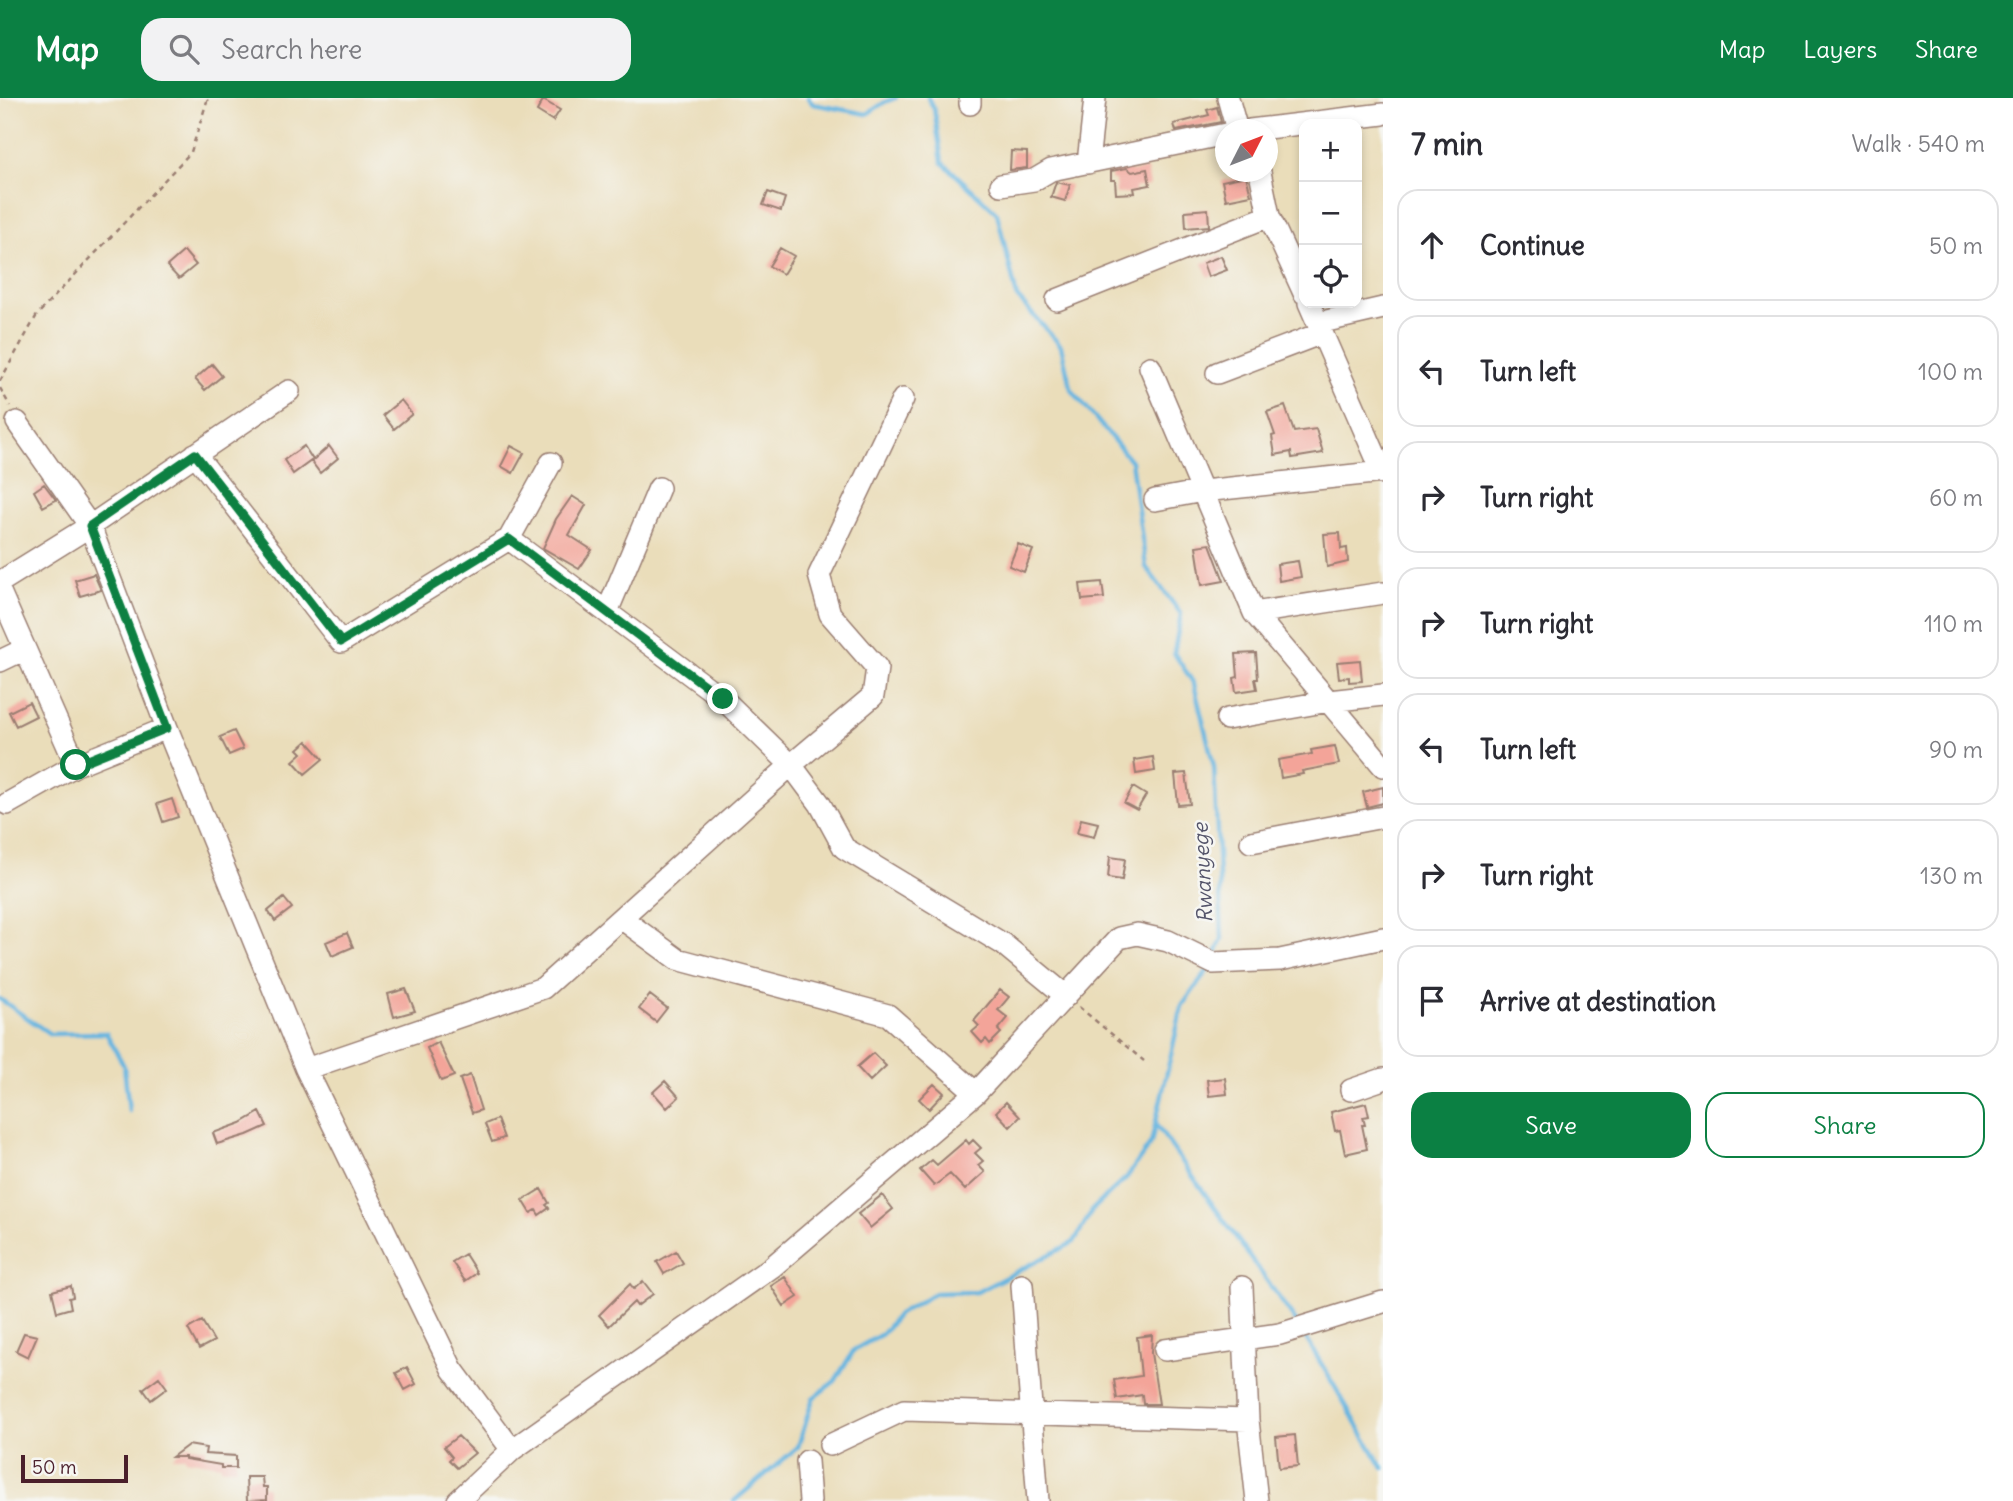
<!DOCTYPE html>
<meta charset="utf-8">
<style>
:root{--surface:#fff;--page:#f2f2f3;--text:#2b2b33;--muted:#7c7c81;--line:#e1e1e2;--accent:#0b8043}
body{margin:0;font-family:Delius,sans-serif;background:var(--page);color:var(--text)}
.controls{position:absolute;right:21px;top:21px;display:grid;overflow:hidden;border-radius:14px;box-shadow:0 4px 10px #0003}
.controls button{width:63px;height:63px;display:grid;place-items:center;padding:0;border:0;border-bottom:2px solid var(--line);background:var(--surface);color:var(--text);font:35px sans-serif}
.compass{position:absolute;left:1215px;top:21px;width:63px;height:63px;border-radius:50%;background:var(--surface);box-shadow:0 4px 10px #0003;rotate:48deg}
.scale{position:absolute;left:21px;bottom:18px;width:107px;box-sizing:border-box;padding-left:7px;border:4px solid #4a1f2b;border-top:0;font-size:19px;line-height:24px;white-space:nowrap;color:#4a1f2b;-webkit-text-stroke:5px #f6f6f2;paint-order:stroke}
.stop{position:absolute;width:21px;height:21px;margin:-16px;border:5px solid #0b8043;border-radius:50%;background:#fff}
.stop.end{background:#0b8043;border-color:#fff;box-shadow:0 2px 7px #0008}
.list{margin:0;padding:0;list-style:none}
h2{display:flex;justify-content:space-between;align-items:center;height:91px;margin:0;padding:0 28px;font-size:30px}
h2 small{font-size:23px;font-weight:400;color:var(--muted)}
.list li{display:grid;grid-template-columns:46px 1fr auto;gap:21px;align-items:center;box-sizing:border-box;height:112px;margin:0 14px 14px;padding:0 14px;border:2px solid var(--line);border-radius:21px}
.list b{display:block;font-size:26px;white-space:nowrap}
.list em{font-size:23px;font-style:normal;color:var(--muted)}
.actions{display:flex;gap:14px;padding:21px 28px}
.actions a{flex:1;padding:16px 0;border:2px solid var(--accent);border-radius:21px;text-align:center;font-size:24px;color:var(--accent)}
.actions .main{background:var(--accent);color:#fff}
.icon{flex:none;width:38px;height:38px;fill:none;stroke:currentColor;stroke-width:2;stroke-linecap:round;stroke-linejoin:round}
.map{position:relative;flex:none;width:1383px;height:1403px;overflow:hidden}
header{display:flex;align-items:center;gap:42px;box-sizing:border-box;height:98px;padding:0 35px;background:var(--accent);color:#fff}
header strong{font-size:33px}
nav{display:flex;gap:38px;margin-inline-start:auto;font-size:24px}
.search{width:490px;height:63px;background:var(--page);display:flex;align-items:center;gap:18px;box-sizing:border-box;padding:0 24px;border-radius:21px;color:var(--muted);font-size:26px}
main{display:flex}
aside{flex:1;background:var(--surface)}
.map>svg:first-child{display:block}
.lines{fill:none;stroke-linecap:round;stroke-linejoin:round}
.stream{stroke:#66b5e0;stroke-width:4.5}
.building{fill:#f3a499}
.minor-casing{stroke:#9a7e72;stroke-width:24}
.path{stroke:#9a7e72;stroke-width:2.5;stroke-dasharray:5 5;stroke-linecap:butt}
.minor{stroke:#fff;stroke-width:21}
.route{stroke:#0b8043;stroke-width:9}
.labels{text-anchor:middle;stroke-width:5;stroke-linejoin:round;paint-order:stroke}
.water-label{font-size:21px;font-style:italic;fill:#54546a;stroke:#f6f6f2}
</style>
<header>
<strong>Map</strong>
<div class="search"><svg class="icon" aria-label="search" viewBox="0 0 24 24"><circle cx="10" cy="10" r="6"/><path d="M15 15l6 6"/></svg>Search here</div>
<nav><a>Map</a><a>Layers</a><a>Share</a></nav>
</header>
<main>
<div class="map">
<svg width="1383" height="1403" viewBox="0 0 1383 1403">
<rect width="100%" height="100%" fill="#f6f6f2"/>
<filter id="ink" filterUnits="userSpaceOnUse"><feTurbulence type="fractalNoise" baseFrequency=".0143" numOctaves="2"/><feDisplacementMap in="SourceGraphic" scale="14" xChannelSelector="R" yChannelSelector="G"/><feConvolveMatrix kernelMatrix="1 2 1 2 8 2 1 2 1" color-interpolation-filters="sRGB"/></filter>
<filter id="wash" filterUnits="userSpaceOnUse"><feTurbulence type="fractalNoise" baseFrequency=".00686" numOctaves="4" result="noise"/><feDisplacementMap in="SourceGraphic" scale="28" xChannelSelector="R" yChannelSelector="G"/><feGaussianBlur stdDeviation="1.57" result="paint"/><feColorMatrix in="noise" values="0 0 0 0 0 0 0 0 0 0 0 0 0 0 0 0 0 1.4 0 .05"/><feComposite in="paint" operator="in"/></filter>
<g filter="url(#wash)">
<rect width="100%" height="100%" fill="#eaddba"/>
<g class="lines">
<path class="stream" d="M808,0L813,6L867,16L885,4L896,0
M928,0L934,11L942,64L997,115L1017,199L1061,248L1071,291L1131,363L1146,469L1181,516L1174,555L1194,586L1214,669L1222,841L1215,858
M0,901L50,936L106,935L124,968L129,1013
M1156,1027L1297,1225
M1303,1235L1383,1370
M734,1403L798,1349L813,1300L835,1283L854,1252L882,1236L898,1216L935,1195L977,1194L1074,1144L1093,1111L1127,1079L1151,1045L1182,908L1210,869"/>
</g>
<g id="blocks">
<path class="building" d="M543,2L560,12L553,23L537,13Z
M1217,9L1221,24L1176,33L1174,26L1209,17L1207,12Z
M1011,53L1027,54V70L1010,72Z
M1127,70L1132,74L1147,71L1150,87L1134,90L1135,95L1116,96L1115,82H1111V73Z
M1246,78L1251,97L1226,102L1222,83Z
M1056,84L1070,87L1065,103L1051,99Z
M768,94L785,100L781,113L763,107Z
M1208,111L1209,128L1186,130L1185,113Z
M780,150L794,158L783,176L769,168Z
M184,153L196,167L179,181L167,168Z
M1221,158L1227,172L1208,179L1203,165Z
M212,266L222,278L205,292L195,281Z
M401,302L412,316L394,331L383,317Z
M1285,308L1294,334L1316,331L1323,355L1292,360L1291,354L1275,357L1272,338L1275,337L1267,314Z
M304,348L313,362L329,348L338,360L320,375L311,363L293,376L284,362Z
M511,348L524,355L513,375L501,368Z
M44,386L56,402L43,409L34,393Z
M572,398L586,407L569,437L592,452L579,471L543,450L556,421Z
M1340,435L1341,451L1347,450L1348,464L1327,469L1324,436Z
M1018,446L1033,452L1024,474L1009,468Z
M1210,446L1224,483L1202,487L1196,448Z
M1298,463L1301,479L1279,483L1277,466Z
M94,476L101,492L80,498L75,482Z
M1102,484L1104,500L1082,502L1080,486Z
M1256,555L1258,581H1255L1257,591L1236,594L1234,580L1238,579L1236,556Z
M1360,562L1362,583L1349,584V579L1339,580L1337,564Z
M29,604L36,618L16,628L9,614Z
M234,633L243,651L229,657L220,639Z
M307,643L323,661L305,676L293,663L302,655L298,651Z
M1335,648L1339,666L1302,673L1303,676L1281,680L1278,662L1312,656L1311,652Z
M1153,659L1155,673L1136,676L1134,662Z
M1186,675L1190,706L1178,707L1175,676Z
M1133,689L1146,697L1137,712L1124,705Z
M1383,689V705L1367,709L1363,694Z
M172,701L178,719L163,724L157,706Z
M1081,721L1098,725L1094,739L1077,735Z
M1110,759L1125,761L1122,782L1108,780Z
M284,800L292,810L275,823L268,813Z
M347,835L353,849L332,858L326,844Z
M406,891L415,913L394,919L388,896Z
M1000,892L1009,899L998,912L1008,920L998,932L1001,935L990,946L986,941L982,945L972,934L979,928L974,923Z
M650,897L667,910L656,924L639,911Z
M438,944L454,978L441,983L427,950Z
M873,955L886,968L870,983L857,969Z
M470,977L481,1012L472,1015L460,981Z
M1225,980L1227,996L1209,998L1207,982Z
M665,983L679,999L667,1010L653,994Z
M934,986L944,995L929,1011L919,1001Z
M1006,1004L1020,1019L1010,1029L996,1014Z
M1366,1005L1369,1018L1363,1019L1365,1027H1362L1367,1051L1345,1056L1340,1032L1335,1033L1331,1014Z
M260,1014L267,1028L247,1037L217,1046L213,1035L241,1025Z
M497,1021L504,1040L492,1044L485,1026Z
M966,1042L969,1046L973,1042L981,1050L975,1055L983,1063L978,1067L985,1074L965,1092L950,1076L934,1088L920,1072L932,1062L937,1067Z
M541,1091L549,1105L546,1107L549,1110L539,1117L536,1112L531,1115L523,1102Z
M882,1097L893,1111L870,1130L858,1116Z
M676,1153L683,1165L664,1176L657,1164Z
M465,1156L477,1175L465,1183L452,1164Z
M785,1179L798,1199L784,1208L771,1188Z
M643,1183L653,1196L637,1208L634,1204L609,1228L599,1217L630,1186L634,1191Z
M71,1188L73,1199L69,1200L71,1210L57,1214L52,1193Z
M202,1223L214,1243L199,1251L188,1231Z
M24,1235L37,1238L28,1259L16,1253Z
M1152,1237L1151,1255L1159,1306H1143L1142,1297L1117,1301L1114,1282L1141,1278L1137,1239Z
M407,1269L416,1286L405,1292L396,1275Z
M159,1279L167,1290L151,1302L143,1291Z
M1295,1337L1298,1368L1279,1370L1276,1339Z
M458,1338L475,1355L457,1370L449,1362L452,1359L444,1349Z
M188,1347L206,1350L205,1356L236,1358V1370H221V1367L185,1361V1359H172Z
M246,1379H262L263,1389H267V1402L247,1403Z"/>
</g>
</g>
<g filter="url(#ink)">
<use href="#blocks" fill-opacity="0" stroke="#9a7e72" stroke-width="2"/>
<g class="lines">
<defs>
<path id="minor" d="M970,0V6
M1228,0L1237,32
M1250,32L1383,16
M1088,65L1095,0
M1260,74L1269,118L1304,195
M1001,87L1034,82L1051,72L1226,36
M1057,202L1269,118
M1309,205L1383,375
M1318,225L1383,210
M1150,269L1254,515L1383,668
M1217,275L1322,235
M17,324L90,428L167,630L306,971L452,1271L512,1352
M195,356L341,544L509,441L551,365
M1155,402L1203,393L1383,374
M509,441L723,601L791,667L820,706L844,750L1003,846L1066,898
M0,484L90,428L289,293
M0,494L76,667
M607,514L659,390
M1254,515L1383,495
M0,563L25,551
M1227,621L1329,603L1383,597
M7,706L76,667L167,630
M1251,744L1383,719
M621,820L677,861L888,917L976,995
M306,971L543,890L791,667L873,598L877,570L830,516L819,477L903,301
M1351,992L1383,981
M1022,1187L1038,1403
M1242,1189L1248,1322L1257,1403
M1165,1252L1280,1236L1383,1204
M830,1347L904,1312L1248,1322
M807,1363L810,1403
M458,1403L512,1352L772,1169L976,995L1119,840L1137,836L1168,843L1213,865L1280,862L1383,840"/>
</defs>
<use href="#minor" class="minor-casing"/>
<path class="path" d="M0,283L37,217L191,54L208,0
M0,290L10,308
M1079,909L1144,963"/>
<use href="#minor" class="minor"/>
</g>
</g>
<g class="lines" filter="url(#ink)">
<path class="route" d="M76,667L167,630L90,428L195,356L341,544L509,441L723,601"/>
</g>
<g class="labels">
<g class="water-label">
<text transform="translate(1203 775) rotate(-93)" y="7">Rwanyege</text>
</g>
</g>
</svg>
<div class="controls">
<button>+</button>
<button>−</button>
<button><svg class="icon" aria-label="locate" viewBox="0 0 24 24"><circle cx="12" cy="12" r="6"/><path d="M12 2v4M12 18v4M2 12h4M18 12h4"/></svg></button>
</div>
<svg class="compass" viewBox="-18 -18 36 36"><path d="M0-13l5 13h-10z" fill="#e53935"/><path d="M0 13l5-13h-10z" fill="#7c7c81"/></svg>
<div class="scale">50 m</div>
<div class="stop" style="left:76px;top:667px"></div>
<div class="stop end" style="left:723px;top:601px"></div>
</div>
<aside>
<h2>7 min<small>Walk · 540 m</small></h2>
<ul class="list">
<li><svg class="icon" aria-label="ahead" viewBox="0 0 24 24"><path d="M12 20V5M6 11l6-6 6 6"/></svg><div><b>Continue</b></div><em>50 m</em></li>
<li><svg class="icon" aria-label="left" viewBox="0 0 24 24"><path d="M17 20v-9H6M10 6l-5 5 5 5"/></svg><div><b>Turn left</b></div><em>100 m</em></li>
<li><svg class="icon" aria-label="right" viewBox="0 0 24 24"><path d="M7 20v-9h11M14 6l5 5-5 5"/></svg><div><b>Turn right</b></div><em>60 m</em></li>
<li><svg class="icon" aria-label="right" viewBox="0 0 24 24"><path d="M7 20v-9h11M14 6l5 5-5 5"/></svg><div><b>Turn right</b></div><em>110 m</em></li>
<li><svg class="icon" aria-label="left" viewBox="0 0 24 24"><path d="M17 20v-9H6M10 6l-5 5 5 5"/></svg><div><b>Turn left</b></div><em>90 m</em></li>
<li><svg class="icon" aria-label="right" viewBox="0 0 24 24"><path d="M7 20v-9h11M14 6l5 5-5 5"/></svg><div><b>Turn right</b></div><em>130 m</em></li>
<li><svg class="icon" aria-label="arrive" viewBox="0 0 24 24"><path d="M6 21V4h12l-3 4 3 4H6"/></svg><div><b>Arrive at destination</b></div></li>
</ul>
<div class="actions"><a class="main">Save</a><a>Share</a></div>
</aside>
</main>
